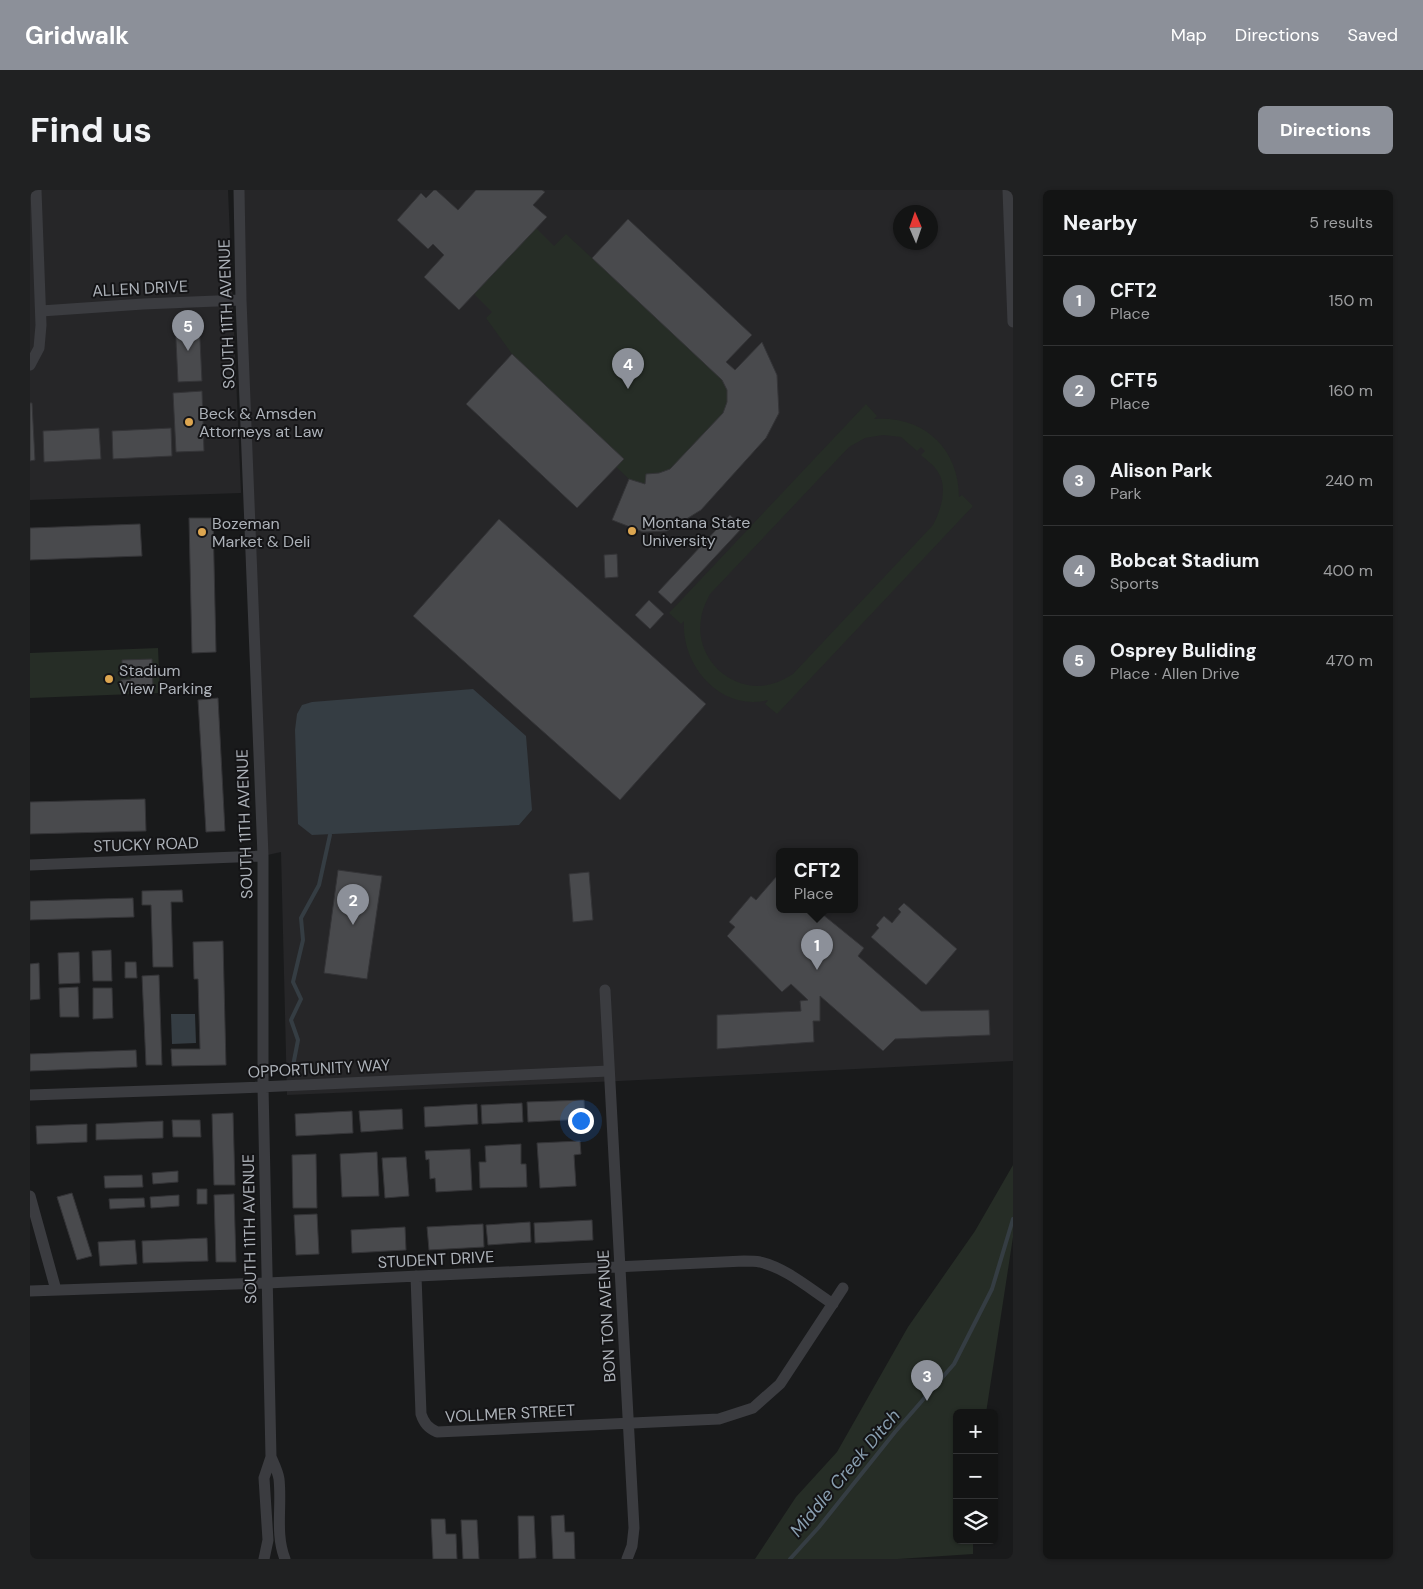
<!DOCTYPE html>
<meta charset="utf-8">
<style>
:root{--surface:#131414;--page:#202122;--text:#f1f3f6;--muted:#9d9ea0;--line:#323334;--accent:#8c9099}
body{margin:0;font-family:"DM Sans",sans-serif;background:var(--page);color:var(--text)}
.controls{position:absolute;right:15px;bottom:15px;display:grid;overflow:hidden;border-radius:8px;box-shadow:0 1px 4px #0004}
.controls button{width:45px;height:45px;display:grid;place-items:center;padding:0;border:0;border-bottom:1px solid var(--line);background:var(--surface);color:var(--text);font:25px sans-serif}
.compass{position:absolute;left:863px;top:15px;width:45px;height:45px;border-radius:50%;background:var(--surface);box-shadow:0 1px 4px #0004;rotate:358deg}
.you{position:absolute;left:550px;top:930px;width:18px;height:18px;margin:-12px;border:4px solid #fff;border-radius:50%;background:#1a73e8;box-shadow:0 0 0 8px #1a73e833}
.badge{display:grid;place-items:center;width:32px;height:32px;border-radius:50%;background:var(--accent);color:#fff;font-size:16px;font-weight:700}
.pin{position:absolute;translate:-50% -41px;filter:drop-shadow(0 1px 2px #0008)}
.pin::after{content:'';position:absolute;top:26px;width:18px;height:15px;background:inherit;clip-path:polygon(0 0,100% 0,50% 100%)}
.popup{position:absolute;left:746px;top:658px;width:82px;height:65px;box-sizing:border-box;display:grid;place-content:center;border-radius:8px;background:var(--surface);filter:drop-shadow(0 1px 4px #0005);font-size:16px;white-space:nowrap;color:var(--muted)}
.popup b{font-size:19px;color:var(--text)}
.popup::after{content:'';position:absolute;left:50%;top:100%;margin-left:-10px;border:10px solid transparent;border-top-color:var(--surface)}
.list{margin:0;padding:0;list-style:none}
h2{display:flex;justify-content:space-between;align-items:center;height:65px;margin:0;padding:0 20px;font-size:21px}
h2 small{font-size:16px;font-weight:400;color:var(--muted)}
.list li{display:grid;grid-template-columns:32px 1fr auto;gap:15px;align-items:center;box-sizing:border-box;height:90px;padding:0 20px;border-top:1px solid var(--line)}
.list b{display:block;font-size:19px;white-space:nowrap}
.list p{margin:0;font-size:16px;white-space:nowrap;color:var(--muted)}
.list em{font-size:16px;font-style:normal;color:var(--muted)}
.icon{flex:none;width:28px;height:28px;fill:none;stroke:currentColor;stroke-width:2;stroke-linecap:round;stroke-linejoin:round}
.map{position:relative;flex:none;width:983px;height:1369px;overflow:hidden;border-radius:8px}
header{display:flex;align-items:center;gap:30px;box-sizing:border-box;height:70px;padding:0 25px;background:var(--accent);color:#fff}
header strong{font-size:24px}
nav{display:flex;gap:28px;margin-inline-start:auto;font-size:18px}
.intro{display:flex;align-items:center;justify-content:space-between;box-sizing:border-box;height:120px;padding:0 30px}
h1{margin:0;font-size:35px}
.button{padding:12px 22px;border-radius:8px;background:var(--accent);color:#fff;font-size:18px;font-weight:700}
main{display:flex;gap:30px;padding:0 30px}
aside{flex:1;background:var(--surface);border-radius:8px;box-shadow:0 1px 4px #0004}
.map>svg:first-child{display:block}
.built{fill:#262628;fill-rule:evenodd}
.green{fill:#262d26;fill-rule:evenodd}
.water{fill:#353d43}
.lines{fill:none;stroke-linecap:round;stroke-linejoin:round}
.stream{stroke:#353d43;stroke-width:4}
.building{fill:#494a4d;stroke:#343437}
.minor{stroke:#3b3c40;stroke-width:11}
.poi-dot{fill:#dda650;stroke:#141416;stroke-width:2}
.labels{text-anchor:middle;stroke-width:4;stroke-linejoin:round;paint-order:stroke}
.street-label{font-size:16px;fill:#adb2b9;stroke:#141416}
.poi-label{font-size:16px;fill:#adb2b9;stroke:#141416;text-anchor:start}
.water-label{font-size:18px;font-style:italic;fill:#899fb0;stroke:#141416}
</style>
<header>
<strong>Gridwalk</strong>
<nav><a>Map</a><a>Directions</a><a>Saved</a></nav>
</header>
<div class="intro"><h1>Find us</h1><a class="button">Directions</a></div>
<main>
<div class="map">
<svg width="983" height="1369" viewBox="0 0 983 1369">
<rect width="100%" height="100%" fill="#191a1b"/>
<path class="built" d="M0,0H198L211,303L0,310Z
M210,0H983V871L589,891L257,905L251,662L233,666ZM871,22H901V52H871ZM750,661H824V719H750Z"/>
<path class="green" d="M598,29L722,145L696,172L705,180L732,152L747,185L749,223L736,248L671,320L637,341L613,342L582,330L599,289L586,277L547,318L436,214L482,164L456,128L462,122L444,104L506,38L524,56L536,44L562,68Z
M836,214L847,226L844,229C893,225 929,258 929,307L932,305L943,316L747,524L735,514L738,510C691,522 651,476 654,431L651,434L639,423ZM853,245L871,247L887,261L891,257L895,261L891,265C896,270 904,275 908,282C918,297 911,320 903,335L763,484C752,491 742,495 730,496C694,497 665,464 671,429C672,420 676,412 680,404L819,257L835,248Z
M128,458L130,503L0,508V463Z
M983,975V1047L956,1223H927V1350H943V1364L868,1369H725L766,1307L807,1262L878,1137L945,1041Z"/>
<path class="water" d="M443,499L496,546L502,620L489,635L282,645L268,634L265,540L267,524L272,515L282,512Z
M141,824H165L166,853L142,854Z"/>
<g class="lines">
<path class="stream" d="M262,881L268,850L261,830L271,809L263,792L273,750L271,728L289,695L300,645
M760,1369L789,1337L865,1242L924,1174L962,1099L983,1029"/>
</g>
<path class="building" d="M404,0H406L428,20L446,0H512L515,2L503,15L517,27L429,120L394,87L414,65L403,54L398,59L367,30L391,3L396,8Z
M598,29L722,145L696,172L705,180L732,152L747,185L749,223L736,248L671,320L637,341L613,342L582,330L599,289L615,294L616,284L629,283L640,279L693,223L697,212V200L692,190L562,68Z
M169,129L172,191L148,192L145,130Z
M482,164L594,269L547,318L436,214Z
M172,201L174,261L146,262L143,203Z
M0,213H2L5,270L0,271Z
M69,238L71,269L14,272L13,241Z
M141,238L142,266L83,269L82,241Z
M700,325L713,337L641,414L628,402Z
M159,328H183L186,462L162,463Z
M469,329L676,514L590,610L383,426Z
M110,334L112,366L0,370V338Z
M587,364L588,387L575,388L574,365Z
M619,410L634,424L620,439L605,425Z
M122,469L123,500L91,501V490L101,489L100,482H92V470Z
M188,508L195,641L176,642L168,510Z
M115,609L116,641L0,644V612Z
M308,680L352,686L337,789L294,783Z
M559,682L563,730L543,732L539,684Z
M746,687L750,689V719H786L834,758L828,766L891,821L959,820L960,845L865,849L853,861L790,806V831H783L784,852L687,859V825L771,821L770,811L778,810L761,794L752,802L697,746L705,737L699,732L721,706L726,710Z
M152,700L153,712H141L143,777H123L121,715H112V701Z
M103,708L104,727L0,730V711Z
M874,713L927,759L896,795L841,747L849,738L846,735L854,726L862,733L871,722L868,719Z
M193,751L196,875L142,876L141,859H170L168,789H164L163,752Z
M81,760L82,791H63L62,761Z
M49,762L50,793L29,794L28,763Z
M95,772H106L107,788H95Z
M9,773L10,809L0,810V774Z
M129,785L132,875H116L112,786Z
M48,797L49,827H30L29,798Z
M63,798H82L83,828L63,829Z
M106,860L107,877L0,881V864Z
M554,910L555,929L498,932L497,912Z
M492,913L493,932L452,934L451,915Z
M447,914L448,934L395,937L394,917Z
M372,919L373,939L331,942L329,921Z
M322,921L323,943L266,946L265,924Z
M203,923L205,995H184L182,924Z
M142,930H170L171,947H143Z
M133,931V948L66,950V934Z
M57,934V952L7,954L6,936Z
M550,951L551,964L544,965L546,996L510,998L507,953Z
M491,954V974H496L497,997L450,998L449,972H456L455,956Z
M440,959L442,1000L406,1002L405,988L400,989L399,969L396,970L395,961Z
M347,962L349,1006L312,1007L310,964Z
M286,964L287,1018H263L262,965Z
M376,967L379,1006L355,1008L352,968Z
M148,981V992L123,994L122,983Z
M112,985L113,997L75,998L74,986Z
M167,999H177V1014H167Z
M42,1003L62,1066L47,1070L27,1007Z
M204,1004L206,1072H186L184,1005Z
M149,1005V1016L121,1018L120,1007Z
M114,1008L115,1017L80,1019L79,1009Z
M287,1024L289,1064L266,1065L264,1025Z
M562,1030L563,1050L505,1053L504,1033Z
M500,1032L501,1052L458,1055L456,1035Z
M453,1034L454,1057L399,1060L397,1037Z
M375,1037L376,1060L322,1063L321,1040Z
M177,1048L178,1071L113,1073L112,1051Z
M105,1050L107,1074L70,1076L68,1052Z
M534,1325L535,1342H544L545,1369H523L521,1326Z
M488,1326H504L506,1368L489,1369Z
M401,1329H415L416,1344H426L427,1369H403Z
M431,1330H447L449,1369H433Z"/>
<g class="lines">
<path class="minor" d="M209,0L211,110L233,666V897L241,1267C244,1274 248,1282 249,1289C252,1316 245,1344 255,1369
M978,0L983,132
M11,121L113,114L211,110
M0,175L9,158L11,135L6,0
M0,675L233,666
M575,800L604,1338L602,1356L597,1369
M0,905L207,898L579,881
M0,1006L26,1100
M386,1086L391,1224C394,1233 398,1238 407,1242L689,1229L723,1218L750,1194L813,1098
M0,1101L237,1093L714,1071C719,1071 725,1071 730,1072C756,1078 780,1099 803,1114
M234,1369L238,1350L234,1288L241,1267"/>
</g>
<g class="poi-dot">
<circle cx="159" cy="232" r="5"/>
<circle cx="602" cy="341" r="5"/>
<circle cx="172" cy="342" r="5"/>
<circle cx="79" cy="489" r="5"/>
</g>
<g class="labels">
<g class="street-label">
<text transform="translate(110 98) rotate(-3)" y="6">ALLEN DRIVE</text>
<text transform="translate(196 124) rotate(-92)" y="6">SOUTH 11TH AVENUE</text>
<text transform="translate(214 634) rotate(-92)" y="6">SOUTH 11TH AVENUE</text>
<text transform="translate(116 654) rotate(-2)" y="6">STUCKY ROAD</text>
<text transform="translate(289 878) rotate(-3)" y="6">OPPORTUNITY WAY</text>
<text transform="translate(219 1039) rotate(-91)" y="6">SOUTH 11TH AVENUE</text>
<text transform="translate(406 1069) rotate(-3)" y="6">STUDENT DRIVE</text>
<text transform="translate(576 1126) rotate(-93)" y="6">BON TON AVENUE</text>
<text transform="translate(480 1223) rotate(-3)" y="6">VOLLMER STREET</text>
</g>
<g class="poi-label">
<text x="169" y="229">Beck &amp; Amsden<tspan x="169" dy="18">Attorneys at Law</tspan></text>
<text x="612" y="338">Montana State<tspan x="612" dy="18">University</tspan></text>
<text x="182" y="339">Bozeman<tspan x="182" dy="18">Market &amp; Deli</tspan></text>
<text x="89" y="486">Stadium<tspan x="89" dy="18">View Parking</tspan></text>
</g>
<g class="water-label">
<text transform="translate(815 1283) rotate(-50)" y="6">Middle Creek Ditch</text>
</g>
</g>
</svg>
<div class="controls">
<button>+</button>
<button>−</button>
<button><svg class="icon" aria-label="layers" viewBox="0 0 24 24"><path d="M12 4l9 5-9 5-9-5zM3 14l9 5 9-5"/></svg></button>
</div>
<svg class="compass" viewBox="-18 -18 36 36"><path d="M0-13l5 13h-10z" fill="#e53935"/><path d="M0 13l5-13h-10z" fill="#9d9ea0"/></svg>
<div class="you"></div>
<div class="pin badge" style="left:787px;top:780px">1</div>
<div class="popup"><b>CFT2</b>Place</div>
<div class="pin badge" style="left:323px;top:735px">2</div>
<div class="pin badge" style="left:897px;top:1211px">3</div>
<div class="pin badge" style="left:598px;top:199px">4</div>
<div class="pin badge" style="left:158px;top:161px">5</div>
</div>
<aside>
<h2>Nearby<small>5 results</small></h2>
<ul class="list">
<li><span class="badge">1</span><div><b>CFT2</b><p>Place</p></div><em>150 m</em></li>
<li><span class="badge">2</span><div><b>CFT5</b><p>Place</p></div><em>160 m</em></li>
<li><span class="badge">3</span><div><b>Alison Park</b><p>Park</p></div><em>240 m</em></li>
<li><span class="badge">4</span><div><b>Bobcat Stadium</b><p>Sports</p></div><em>400 m</em></li>
<li><span class="badge">5</span><div><b>Osprey Buliding</b><p>Place · Allen Drive</p></div><em>470 m</em></li>
</ul>
</aside>
</main>
